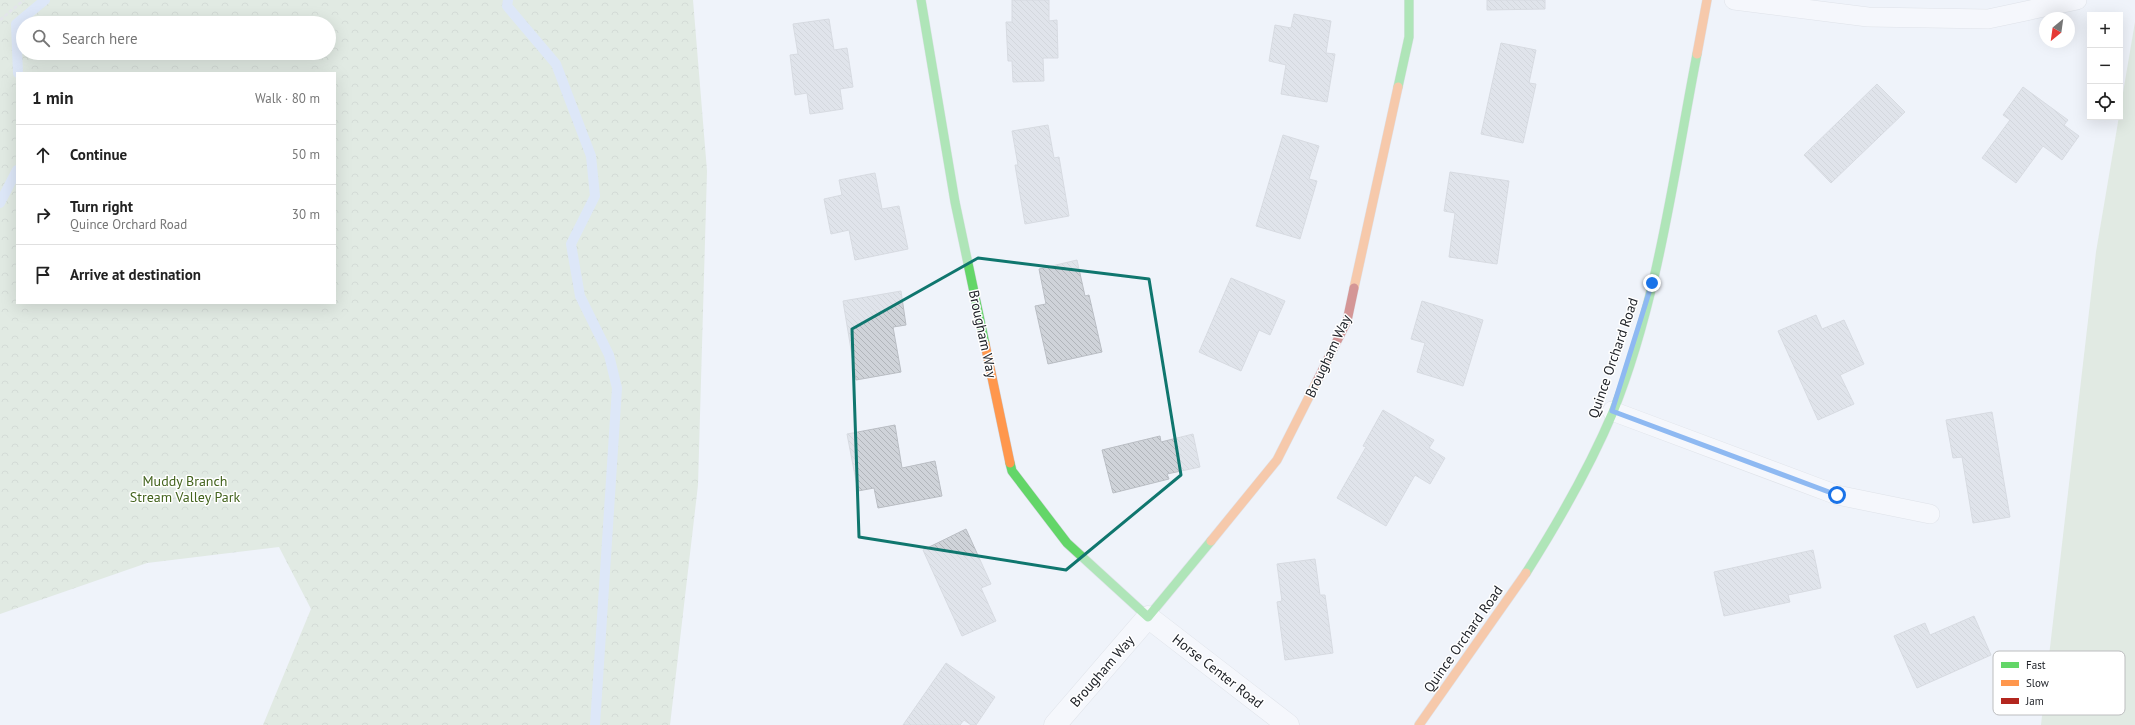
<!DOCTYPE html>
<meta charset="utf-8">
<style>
:root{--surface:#fff;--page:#f6f6f6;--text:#222;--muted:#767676;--line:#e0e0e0}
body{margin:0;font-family:"PT Sans",sans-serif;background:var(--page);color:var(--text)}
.controls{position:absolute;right:12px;top:12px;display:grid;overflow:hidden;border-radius:0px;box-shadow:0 4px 16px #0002}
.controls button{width:36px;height:36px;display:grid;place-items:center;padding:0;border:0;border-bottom:1px solid var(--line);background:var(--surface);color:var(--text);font:20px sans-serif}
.compass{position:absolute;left:2039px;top:12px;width:36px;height:36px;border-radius:50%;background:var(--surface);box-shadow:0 4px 16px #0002;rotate:209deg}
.stop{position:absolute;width:12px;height:12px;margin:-9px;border:3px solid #1a73e8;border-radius:50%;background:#fff}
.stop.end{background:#1a73e8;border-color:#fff;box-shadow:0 1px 4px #0008}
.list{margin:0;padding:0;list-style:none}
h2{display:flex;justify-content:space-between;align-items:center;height:52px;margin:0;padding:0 16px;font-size:17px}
h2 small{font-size:13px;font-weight:400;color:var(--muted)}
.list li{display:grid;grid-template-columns:26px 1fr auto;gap:12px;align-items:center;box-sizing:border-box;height:60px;padding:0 16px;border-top:1px solid var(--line)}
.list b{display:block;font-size:15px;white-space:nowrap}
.list p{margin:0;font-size:13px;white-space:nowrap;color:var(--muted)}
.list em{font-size:13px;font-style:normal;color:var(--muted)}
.icon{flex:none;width:22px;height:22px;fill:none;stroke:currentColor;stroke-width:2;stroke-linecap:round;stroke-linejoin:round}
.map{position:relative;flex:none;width:2135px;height:725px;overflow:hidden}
.search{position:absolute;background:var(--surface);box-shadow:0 4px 16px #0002;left:16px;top:16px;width:320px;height:44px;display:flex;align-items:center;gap:10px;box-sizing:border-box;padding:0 14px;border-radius:22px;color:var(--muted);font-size:15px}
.panel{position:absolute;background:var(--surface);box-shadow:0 4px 16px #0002;left:16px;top:72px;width:320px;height:232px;border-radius:0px}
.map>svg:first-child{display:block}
.green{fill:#d0dfc8}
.forest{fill:url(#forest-crowns);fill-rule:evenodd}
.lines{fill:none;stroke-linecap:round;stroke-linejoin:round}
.stream{stroke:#c8daf7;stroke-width:10}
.building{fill:url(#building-back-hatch);stroke:#babec4}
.lane-casing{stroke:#ccd0d6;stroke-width:20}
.street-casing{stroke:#ccd0d6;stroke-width:23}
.fast-casing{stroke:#ccd0d6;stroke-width:10}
.slow-casing{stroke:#ccd0d6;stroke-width:10}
.jam-casing{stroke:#ccd0d6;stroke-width:10}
.path{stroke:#d4d5d7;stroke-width:2.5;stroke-dasharray:4 2;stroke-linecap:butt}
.lane{stroke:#fdfdfe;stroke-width:19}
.street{stroke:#fdfdfe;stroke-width:22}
.fast{stroke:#63d668;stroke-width:9}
.slow{stroke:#ff974d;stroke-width:9}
.jam{stroke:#b3261e;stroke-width:9}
.route{stroke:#1a73e8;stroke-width:5}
.marked{fill:none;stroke:#0f766e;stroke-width:3;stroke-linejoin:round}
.labels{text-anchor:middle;stroke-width:3;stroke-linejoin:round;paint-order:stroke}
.street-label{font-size:14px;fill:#21242a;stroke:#fff}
.park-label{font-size:14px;fill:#43631d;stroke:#fff}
.key{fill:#fff;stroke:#bcbdbf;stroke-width:1}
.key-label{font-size:11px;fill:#21242a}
</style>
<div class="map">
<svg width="2135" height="725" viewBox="0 0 2135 725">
<defs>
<pattern id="forest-crowns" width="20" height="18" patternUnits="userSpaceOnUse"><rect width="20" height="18" fill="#d0dfc8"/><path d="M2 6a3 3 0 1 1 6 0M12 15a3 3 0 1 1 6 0" fill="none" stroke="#b2bfac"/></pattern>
<pattern id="building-back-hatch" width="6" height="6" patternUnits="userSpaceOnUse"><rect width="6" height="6" fill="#cfd3d9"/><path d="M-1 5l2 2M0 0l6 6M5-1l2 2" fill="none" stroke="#b1b5ba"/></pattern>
</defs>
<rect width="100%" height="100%" fill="#eff3fa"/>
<path class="green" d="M2135,22V725H2041L2096,252Z"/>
<path class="forest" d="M0,0H693L707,171L698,485L670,725H263L311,609L279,547L147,563L0,614ZM23,23H329V53H23ZM17,73H335V303H17Z"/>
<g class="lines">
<path class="stream" d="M508,0L507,6L556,64L591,156L595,196L571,244L580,296L609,355L617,388L595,725
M18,73L16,24L45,0
M0,203L17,170"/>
</g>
<path class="building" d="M1012,0H1049V21L1057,20L1058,58H1043L1044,81L1013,82L1012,61H1008L1006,22H1012Z
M1487,0H1545V9L1487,10Z
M1294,14L1331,21L1326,53L1335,54L1327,102L1281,94L1286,65L1269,61L1275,25L1291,28Z
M829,19L834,50L847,48L853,87L840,89L843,109L810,114L807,93L795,95L790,55L798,54L793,24Z
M1501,43L1536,50L1529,83L1536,84L1523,143L1481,134Z
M1877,84L1905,112L1831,183L1804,155Z
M2023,87L2068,120L2064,125L2079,136L2062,160L2043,146L2016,183L1982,158L2010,120L2003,115Z
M1048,125L1054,158L1059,157L1069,216L1025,224L1015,165H1018L1012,131Z
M1283,135L1319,146L1309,179L1317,181L1300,239L1256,226Z
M1450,172L1509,181L1497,264L1449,257L1455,213L1444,211Z
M875,173L882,209L899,206L908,249L855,260L849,230L831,234L824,199L842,195L839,180Z
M1077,260L1085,296L1089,295L1102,352L1048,364L1035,306L1046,304L1039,269Z
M1231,278L1285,301L1270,335L1259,330L1241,371L1199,352Z
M901,291L906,325L893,327L901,372L856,380L843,301Z
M1422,301L1483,320L1463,386L1417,372L1425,343L1411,339Z
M1816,315L1822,329L1844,320L1864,364L1840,375L1854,404L1818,420L1778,331Z
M1383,410L1434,440L1429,448L1445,458L1430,484L1415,475L1386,526L1337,498L1366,447L1363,446Z
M1992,412L2010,517L1973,523L1962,457L1953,458L1946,420Z
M895,425L902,468L935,461L942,496L878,508L874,488L858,491L847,434Z
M1193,434L1200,467L1167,474L1169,479L1113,493L1102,450L1160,436L1161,442Z
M966,529L991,584L981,588L996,621L962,636L923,550Z
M1813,550L1821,588L1788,595L1790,602L1724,616L1714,572Z
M1315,559L1320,595H1325L1333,653L1285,660L1277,602L1282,601L1277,564Z
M1974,616L1991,655L1917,688L1894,636L1925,623L1930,635Z
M946,663L995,697L976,725H971L964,720L960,725H903Z"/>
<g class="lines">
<defs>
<path id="lane" d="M1734,0L1868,17L1988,19L2077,0
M1612,411L1837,495L1930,514"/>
<path id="street" d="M1055,725L1148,617L1288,725"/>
<path id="fast" d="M921,0L955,202L985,344
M1398,87L1409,37V0
M1010,463L1012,471L1067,543L1148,617L1211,541
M1526,573C1559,521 1589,469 1613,412C1658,300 1674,172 1697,54"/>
<path id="slow" d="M1697,54L1707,0
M1354,288L1398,87
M985,344L1010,463
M1211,541L1277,460L1317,381
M1419,725L1526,573"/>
<path id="jam" d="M1317,381L1347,321L1354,288"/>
</defs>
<use href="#lane" class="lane-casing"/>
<use href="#street" class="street-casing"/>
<use href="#fast" class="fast-casing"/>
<use href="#slow" class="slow-casing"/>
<use href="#jam" class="jam-casing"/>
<path class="path" d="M0,20L24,0"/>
<use href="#lane" class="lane"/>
<use href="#street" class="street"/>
<use href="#fast" class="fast"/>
<use href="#slow" class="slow"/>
<use href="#jam" class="jam"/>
</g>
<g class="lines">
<path class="route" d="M1652,283L1612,411L1837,495"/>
</g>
<path d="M0 0H2135V725H0ZM978,258L1149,279L1181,475L1066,570L859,537L852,329Z" fill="#eff3fa" fill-opacity=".55" fill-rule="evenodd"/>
<path class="marked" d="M978,258L1149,279L1181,475L1066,570L859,537L852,329Z"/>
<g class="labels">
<g class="street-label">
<text transform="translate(983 334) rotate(78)" y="5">Brougham Way</text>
<text transform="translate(1328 356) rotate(-65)" y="5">Brougham Way</text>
<text transform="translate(1613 358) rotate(-71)" y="5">Quince Orchard Road</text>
<text transform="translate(1463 639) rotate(-55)" y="5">Quince Orchard Road</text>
<text transform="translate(1102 671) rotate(-49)" y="5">Brougham Way</text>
<text transform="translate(1218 671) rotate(38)" y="5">Horse Center Road</text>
</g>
<g class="park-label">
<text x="185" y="486">Muddy Branch<tspan x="185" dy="16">Stream Valley Park</tspan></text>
</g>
</g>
<rect x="1993" y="651" width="132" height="64" rx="6" class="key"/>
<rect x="2001" y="662" width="18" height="6" fill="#63d668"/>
<rect x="2001" y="680" width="18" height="6" fill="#ff974d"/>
<rect x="2001" y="698" width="18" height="6" fill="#b3261e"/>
<g class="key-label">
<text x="2026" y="669">Fast</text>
<text x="2026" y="687">Slow</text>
<text x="2026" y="705">Jam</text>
</g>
</svg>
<div class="controls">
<button>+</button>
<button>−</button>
<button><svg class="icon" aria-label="locate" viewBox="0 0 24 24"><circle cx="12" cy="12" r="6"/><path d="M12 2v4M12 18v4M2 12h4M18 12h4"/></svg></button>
</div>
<svg class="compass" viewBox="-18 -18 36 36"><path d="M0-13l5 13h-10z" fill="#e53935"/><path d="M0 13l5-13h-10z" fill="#767676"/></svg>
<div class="stop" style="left:1837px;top:495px"></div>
<div class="stop end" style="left:1652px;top:283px"></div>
<div class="search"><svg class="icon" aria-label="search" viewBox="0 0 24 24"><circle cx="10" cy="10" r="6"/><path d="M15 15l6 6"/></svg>Search here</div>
<section class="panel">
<h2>1 min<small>Walk · 80 m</small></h2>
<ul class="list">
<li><svg class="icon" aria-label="ahead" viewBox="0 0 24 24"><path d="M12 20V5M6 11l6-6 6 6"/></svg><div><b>Continue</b></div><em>50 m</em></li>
<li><svg class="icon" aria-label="right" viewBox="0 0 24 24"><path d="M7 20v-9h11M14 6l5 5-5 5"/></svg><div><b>Turn right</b><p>Quince Orchard Road</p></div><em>30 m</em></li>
<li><svg class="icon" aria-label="arrive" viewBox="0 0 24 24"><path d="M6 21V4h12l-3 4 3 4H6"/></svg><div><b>Arrive at destination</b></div></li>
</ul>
</section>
</div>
